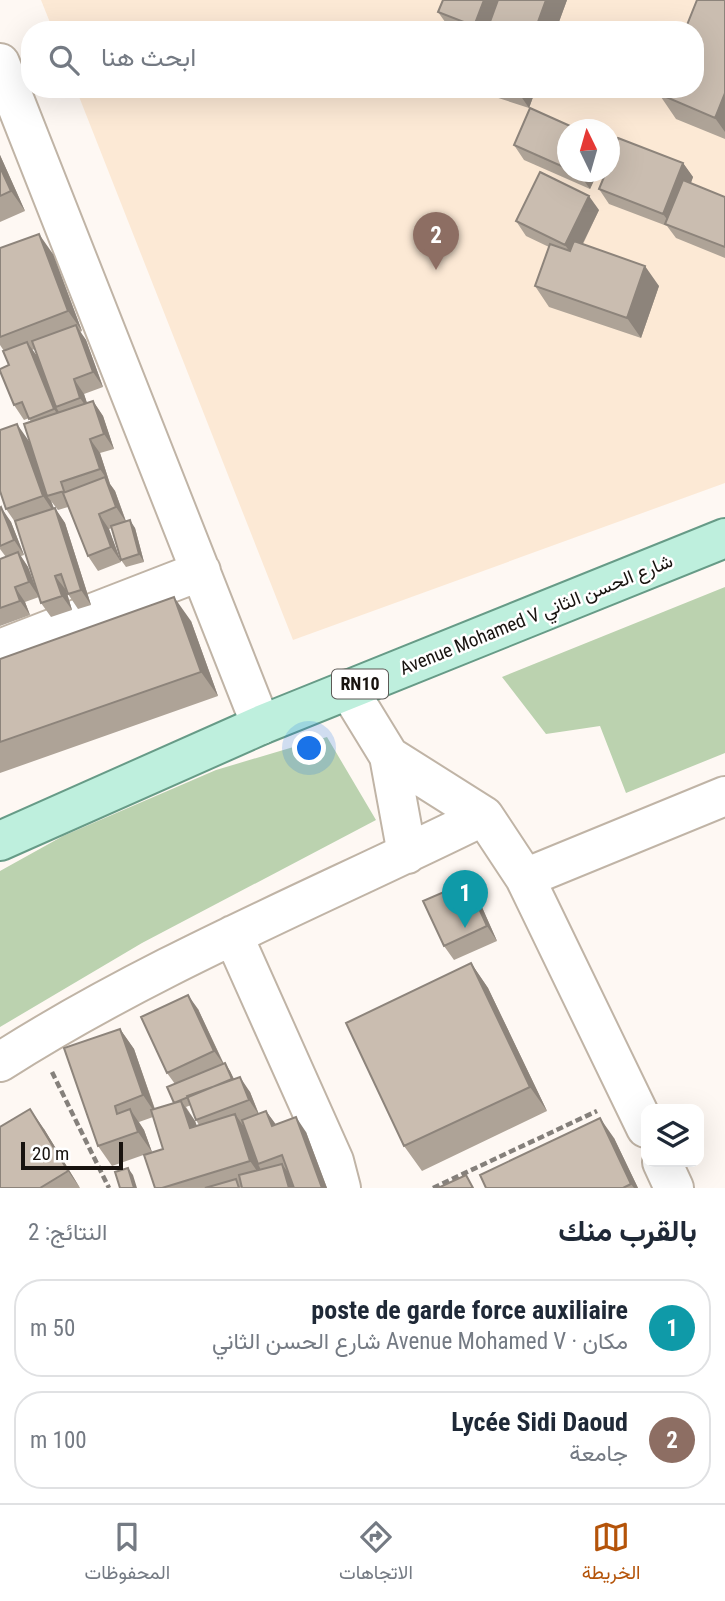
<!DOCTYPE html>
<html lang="ar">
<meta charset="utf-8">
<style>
:root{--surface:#fff;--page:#f6f6f7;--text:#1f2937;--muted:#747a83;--line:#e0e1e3;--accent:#b45309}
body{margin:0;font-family:"Roboto Condensed",Vazirmatn,sans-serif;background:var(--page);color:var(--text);direction:rtl}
.controls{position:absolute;right:21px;bottom:21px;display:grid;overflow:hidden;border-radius:14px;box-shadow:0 7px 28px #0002}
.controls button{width:63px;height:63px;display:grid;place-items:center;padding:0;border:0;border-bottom:2px solid var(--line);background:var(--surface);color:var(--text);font:35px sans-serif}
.compass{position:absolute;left:557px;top:119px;width:63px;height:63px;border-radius:50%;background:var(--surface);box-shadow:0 7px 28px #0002;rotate:355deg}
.scale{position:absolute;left:21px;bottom:18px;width:102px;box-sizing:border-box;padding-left:7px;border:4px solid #18130f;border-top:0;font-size:19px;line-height:24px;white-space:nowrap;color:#18130f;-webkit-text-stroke:5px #fff;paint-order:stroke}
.you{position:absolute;left:310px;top:749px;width:24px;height:24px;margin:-18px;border:5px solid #fff;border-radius:50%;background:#1a73e8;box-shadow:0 0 0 10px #1a73e833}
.badge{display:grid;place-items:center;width:46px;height:46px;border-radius:50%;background:var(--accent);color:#fff;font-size:23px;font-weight:700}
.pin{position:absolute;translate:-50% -58px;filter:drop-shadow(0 2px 4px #0008)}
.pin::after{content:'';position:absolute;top:37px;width:24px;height:21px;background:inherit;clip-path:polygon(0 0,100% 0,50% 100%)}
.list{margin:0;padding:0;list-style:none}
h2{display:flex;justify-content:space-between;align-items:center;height:91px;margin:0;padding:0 28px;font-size:30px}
h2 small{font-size:23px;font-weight:400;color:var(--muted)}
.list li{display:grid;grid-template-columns:46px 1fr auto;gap:21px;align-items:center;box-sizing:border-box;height:98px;margin:0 14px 14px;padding:0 14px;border:2px solid var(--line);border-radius:28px}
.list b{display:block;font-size:26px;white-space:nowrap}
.list p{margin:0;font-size:23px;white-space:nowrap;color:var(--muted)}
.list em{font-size:23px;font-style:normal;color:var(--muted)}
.icon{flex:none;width:38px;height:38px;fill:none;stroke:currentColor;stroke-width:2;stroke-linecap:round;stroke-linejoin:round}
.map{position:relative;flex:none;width:725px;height:1188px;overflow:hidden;direction:ltr}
.search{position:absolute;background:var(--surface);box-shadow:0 7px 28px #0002;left:21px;right:21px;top:21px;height:77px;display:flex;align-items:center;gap:18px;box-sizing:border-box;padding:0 24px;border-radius:28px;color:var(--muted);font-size:26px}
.sheet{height:315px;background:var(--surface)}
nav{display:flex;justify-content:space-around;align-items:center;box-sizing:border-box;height:98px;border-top:2px solid var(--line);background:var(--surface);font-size:19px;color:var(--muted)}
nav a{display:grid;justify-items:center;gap:4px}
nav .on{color:var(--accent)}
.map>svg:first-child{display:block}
.built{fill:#fce9d5;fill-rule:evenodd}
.green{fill:#bbd2af}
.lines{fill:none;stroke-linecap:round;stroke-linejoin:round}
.street-casing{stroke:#c0b4a6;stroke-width:42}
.primary-casing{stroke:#679b87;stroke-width:42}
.path{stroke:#85807b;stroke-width:4.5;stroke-dasharray:7 3.5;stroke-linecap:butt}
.street{stroke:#fff;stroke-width:38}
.primary{stroke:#beefdd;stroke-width:38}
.wall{fill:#aea397;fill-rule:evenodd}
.shaded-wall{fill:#8d847b}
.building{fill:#cabdb0;stroke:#8d847b;stroke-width:2}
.labels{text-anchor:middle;stroke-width:5;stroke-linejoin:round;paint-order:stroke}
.shield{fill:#fff;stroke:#5d5a57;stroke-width:2}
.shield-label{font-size:18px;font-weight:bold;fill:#18130f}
.street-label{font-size:19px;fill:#18130f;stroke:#fff}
</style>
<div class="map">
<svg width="725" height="1188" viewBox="0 0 725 1188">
<rect width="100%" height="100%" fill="#fef8f3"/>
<path class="built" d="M41,0H725V483L293,640L76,89H695V30H53ZM568,130H610V172H568Z"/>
<path class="green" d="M725,587V753L626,793L600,726L546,734L502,677Z
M327,737L376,820L142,943L0,1027V871L63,836L216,770Z"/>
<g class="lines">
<defs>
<path id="street" d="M0,63L261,725
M0,649L201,571
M348,689L389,756L484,816L525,878L646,1128
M389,756L407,854
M525,878L725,796
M233,935L334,1161L341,1188
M0,1062C152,965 322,896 484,816
M662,1162L674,1188"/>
<path id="primary" d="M0,841L261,725L725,538"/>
</defs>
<use href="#street" class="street-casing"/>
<use href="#primary" class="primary-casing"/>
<path class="path" d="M52,1072L109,1188
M433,1188L597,1111"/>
<use href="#street" class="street"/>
<use href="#primary" class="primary"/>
</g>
<path class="wall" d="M567,0L556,30H457L448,26L438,12Z
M725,0V139L676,119L659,94Z
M483,89H536L529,108L486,94Z
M568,130V172H598L590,189L524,160L514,145Z
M0,155L25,211L0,222Z
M683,163L693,177L691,183L725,197V258L676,238L667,226L609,204L599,189Z
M599,210L583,244L659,286L641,338L549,307L535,286L549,247L526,236L516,221Z
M0,248L53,254L82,331L80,332L86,340L103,387L84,394L87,403L93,401L103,416L114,449L100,453L110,484L115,491L126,521L135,528L144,562L126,567L121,560L112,528L109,529L121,562L98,571L88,556L68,507L58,510L51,501L54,508H55L65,523L91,605L78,609L68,594L66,590L72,610L51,617L41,603L15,522L6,509L30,443L31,422L29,418L24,420L14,405L9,365L4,351L0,345ZM35,349L43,372L37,356L32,350Z
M0,508L11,522L24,555L21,556L28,567L39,597L25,602L30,615L0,626V559L6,557L0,549Z
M191,621L218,696L0,773V659Z
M467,882L477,896L497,941L454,960L444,946Z
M471,963L488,988L547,1111L422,1171L404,1146Z
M198,1009L224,1064L230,1071L234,1079L250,1092L259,1114L266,1111L276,1125L306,1132L327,1188H155L163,1149L153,1117L139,1122L144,1130L152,1152L112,1166L98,1146L120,1029L134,1049L155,1109L174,1103L175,1084L167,1073ZM191,1105L196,1120L199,1125L197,1126L195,1121L186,1107Z
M44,1129L80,1188H0Z
M614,1138L638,1188H486Z"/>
<path class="shaded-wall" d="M484,0H500L488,30H476L474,26Z
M546,0H567L556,30H535Z
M516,89H536L529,108Z
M725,93V132L715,118Z
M0,155L25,211L11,191L0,167Z
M683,163L693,177L674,227L672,226L663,214Z
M582,172H598L590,189L580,175Z
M589,196L599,210L575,259L565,245Z
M39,234L53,254L82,331L68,311Z
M645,266L659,286L641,338L627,318Z
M76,325L86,340L103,387L93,372Z
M27,342L37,356L57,406L56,407L59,412L64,424L54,409Z
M74,379L84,394L90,412L80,398Z
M93,401L103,416L114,449L104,434Z
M17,424L31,444L47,496L51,501L57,517L43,496Z
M90,439L100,453L110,484L100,469Z
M105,477L115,491L126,522L116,507Z
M1,507L11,522L24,555L14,540Z
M55,508L65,523L91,605L81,590Z
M99,514L109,529L121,562L111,547Z
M130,520L135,528L144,562L139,554Z
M18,552L28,567L39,597L29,582Z
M55,576L66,590L72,610L62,596Z
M15,587L25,602L30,615L20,601Z
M174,597L191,621L218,696L201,672Z
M467,882L477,896L497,941L487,926Z
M471,963L488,988L547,1111L530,1087Z
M188,995L198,1009L224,1065L214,1051Z
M120,1029L134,1049L157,1116L143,1095Z
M225,1063L230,1071L237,1086L232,1079Z
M240,1077L250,1092L259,1115L249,1100Z
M181,1101L195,1121L204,1148L190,1128Z
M30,1109L44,1129L80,1188L68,1171Z
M130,1109L144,1130L152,1152L138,1132Z
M266,1111L277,1126H272Z
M235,1114L249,1134L258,1164L260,1168L264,1181L250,1161Z
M296,1117L306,1132L327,1188H322Z
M600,1118L614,1138L638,1188H634L631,1184Z
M282,1164L292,1178L295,1188H289Z
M128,1168L133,1175L137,1188H134Z"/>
<path class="building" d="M443,0H484L474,26L438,12Z
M498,0H546L535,30H487Z
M697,0H725V93L715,118L659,94L661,89H695V30H685Z
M530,108L579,130H568V169L514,145Z
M618,138L683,163L663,214L599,189L606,172H610V162Z
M0,167L11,191L0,196Z
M540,172L589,196L565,245L516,221Z
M683,180L725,197V247L665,224Z
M39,234L68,311L0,337V248Z
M574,241L645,266L627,318L535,286L550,244L570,251Z
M76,325L93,372L74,379L80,398L56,407L32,341Z
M27,342L54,409L29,419L22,402L14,405L0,371V369L9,365L3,351Z
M93,401L104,434L90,439L100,469L61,482L64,491L47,496L24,424Z
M17,424L43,496L6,509L0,491V430Z
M105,477L116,507L99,514L111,547L88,556L63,493Z
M1,507L14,540L0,546V508Z
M55,508L81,590L68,594L61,574L55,576L62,596L41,603L15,521Z
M130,520L139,554L121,560L111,526Z
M18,552L29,582L15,587L20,601L0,608V559Z
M174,597L201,672L0,742V659Z
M467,882L487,926L444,946L423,901Z
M471,963L530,1087L404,1146L346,1023Z
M188,995L214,1051L167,1073L141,1017Z
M120,1029L143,1095L115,1106L117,1114L130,1109L138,1132L98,1146L64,1048Z
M225,1063L232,1079L174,1103L167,1087Z
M240,1077L249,1100L196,1120L187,1096Z
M181,1101L190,1128L235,1114L250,1161L162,1188H155L144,1155L163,1149L151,1110Z
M30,1109L68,1171L40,1188H0V1127Z
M266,1111L272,1126L296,1117L322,1188H294L282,1155L258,1164L242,1120Z
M600,1118L631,1184L623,1188H486L480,1175Z
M282,1164L289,1188H242L239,1175Z
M128,1168L134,1188H120L115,1172Z
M466,1175L473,1188H438Z
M236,1179L239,1188H205Z"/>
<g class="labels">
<rect class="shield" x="332" y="669.5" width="56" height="29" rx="5"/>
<g class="shield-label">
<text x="360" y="690">RN10</text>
</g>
<g class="street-label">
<text transform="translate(536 614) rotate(-22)" y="7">Avenue Mohamed V شارع الحسن الثاني</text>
</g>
</g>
</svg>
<div class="controls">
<button><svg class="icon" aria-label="layers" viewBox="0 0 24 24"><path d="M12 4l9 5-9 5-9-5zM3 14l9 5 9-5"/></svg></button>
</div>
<svg class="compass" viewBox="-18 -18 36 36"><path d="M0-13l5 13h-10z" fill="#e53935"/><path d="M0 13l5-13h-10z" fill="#747a83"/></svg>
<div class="scale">20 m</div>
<div class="you"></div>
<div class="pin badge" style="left:465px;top:928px;background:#0f9aa8">1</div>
<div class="pin badge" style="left:436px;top:270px;background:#8d6e63">2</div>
<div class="search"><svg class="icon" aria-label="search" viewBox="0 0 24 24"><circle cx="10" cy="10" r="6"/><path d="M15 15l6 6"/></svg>ابحث هنا</div>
</div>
<section class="sheet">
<h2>بالقرب منك<small>النتائج: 2</small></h2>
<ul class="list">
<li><span class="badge" style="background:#0f9aa8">1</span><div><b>poste de garde force auxiliaire</b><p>مكان · Avenue Mohamed V شارع الحسن الثاني</p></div><em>50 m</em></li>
<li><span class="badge" style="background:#8d6e63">2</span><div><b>Lycée Sidi Daoud</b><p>جامعة</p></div><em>100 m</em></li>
</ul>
</section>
<nav>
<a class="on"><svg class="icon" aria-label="map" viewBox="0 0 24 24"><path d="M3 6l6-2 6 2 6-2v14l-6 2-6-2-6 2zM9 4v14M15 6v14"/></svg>الخريطة</a>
<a><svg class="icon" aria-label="directions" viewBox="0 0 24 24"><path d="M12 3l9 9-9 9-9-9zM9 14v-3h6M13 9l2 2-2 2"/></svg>الاتجاهات</a>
<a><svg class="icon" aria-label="saved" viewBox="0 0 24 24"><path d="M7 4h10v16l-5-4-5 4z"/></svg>المحفوظات</a>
</nav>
